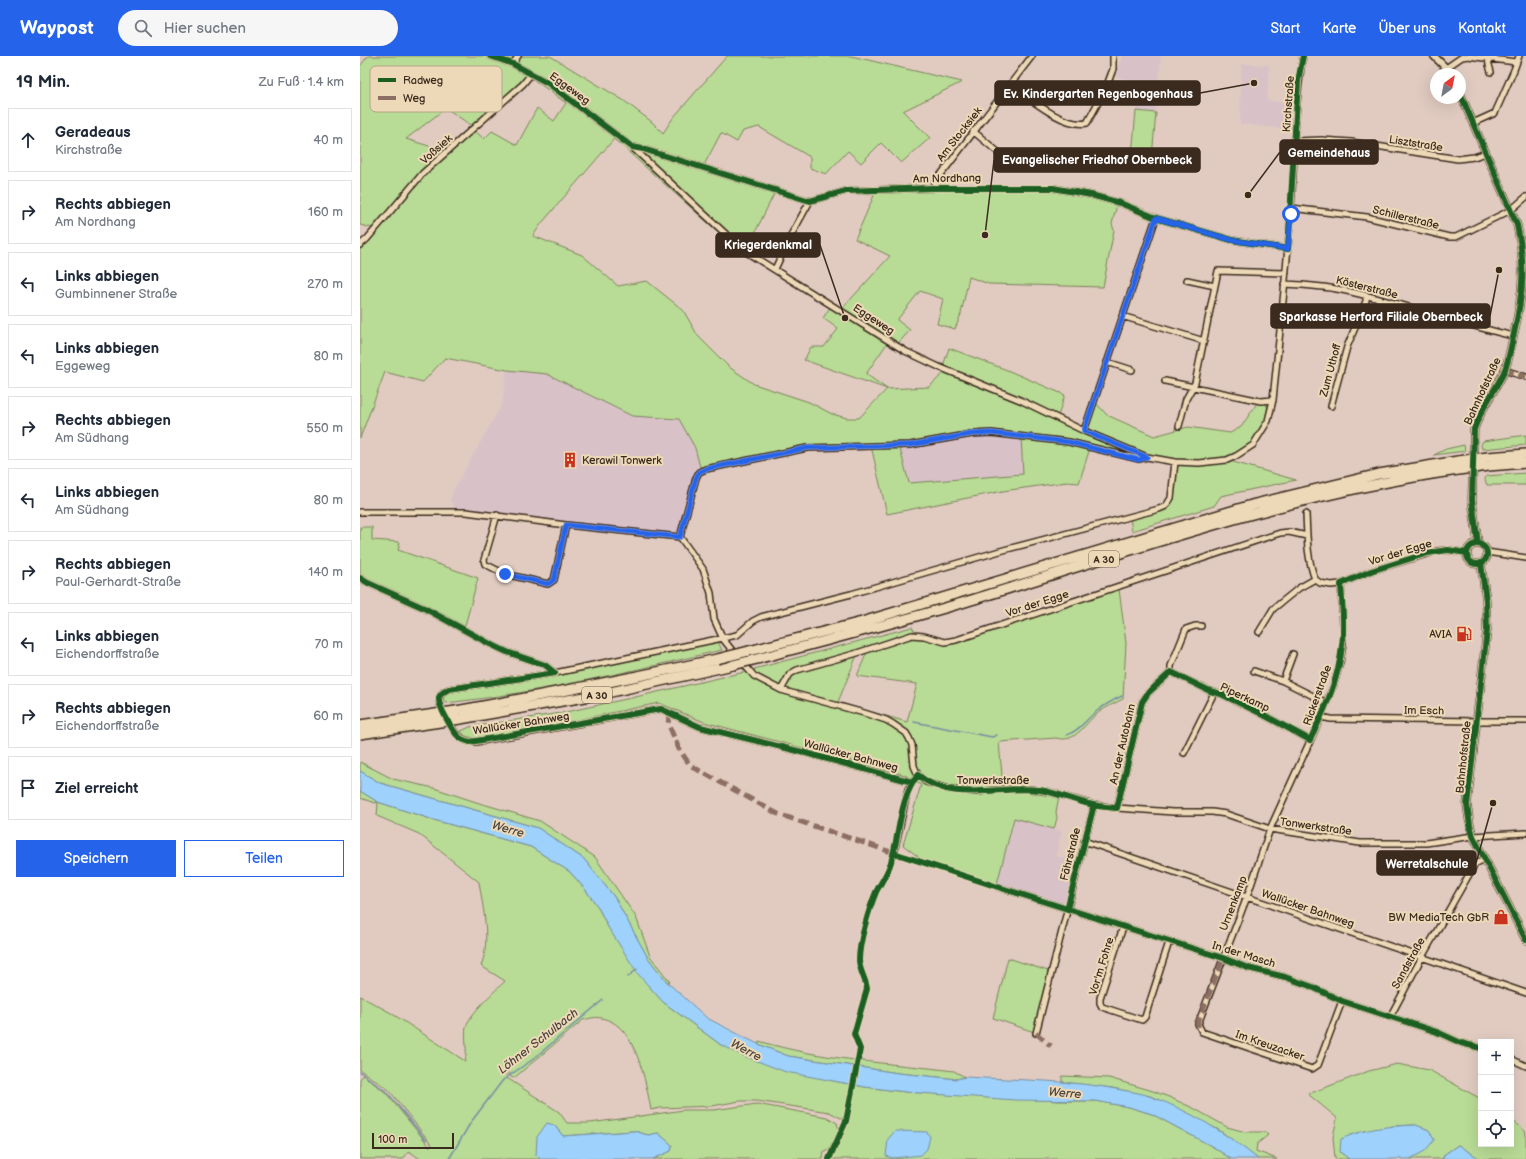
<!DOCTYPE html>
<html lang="de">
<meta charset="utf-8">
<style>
:root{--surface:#fff;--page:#f6f6f7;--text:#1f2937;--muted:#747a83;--line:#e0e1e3;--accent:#2563eb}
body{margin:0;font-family:"Balsamiq Sans",sans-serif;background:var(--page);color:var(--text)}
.controls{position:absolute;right:12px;bottom:12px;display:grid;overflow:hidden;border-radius:0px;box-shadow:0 4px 16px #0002}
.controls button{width:36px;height:36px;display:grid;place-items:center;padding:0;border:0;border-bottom:1px solid var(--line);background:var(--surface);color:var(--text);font:20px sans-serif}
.compass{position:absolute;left:1070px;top:12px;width:36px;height:36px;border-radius:50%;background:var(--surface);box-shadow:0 4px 16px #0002;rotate:32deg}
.scale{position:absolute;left:12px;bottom:10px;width:82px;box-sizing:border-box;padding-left:4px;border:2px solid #3b2a1e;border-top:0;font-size:11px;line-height:14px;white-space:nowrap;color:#3b2a1e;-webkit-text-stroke:3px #edd9b7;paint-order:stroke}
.stop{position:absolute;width:12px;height:12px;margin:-9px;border:3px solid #2563eb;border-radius:50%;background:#fff}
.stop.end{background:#2563eb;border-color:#fff;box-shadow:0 1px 4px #0008}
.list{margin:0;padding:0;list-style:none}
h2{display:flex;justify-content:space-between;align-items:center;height:52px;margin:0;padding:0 16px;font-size:17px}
h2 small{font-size:13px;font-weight:400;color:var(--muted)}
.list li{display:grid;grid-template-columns:26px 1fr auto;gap:12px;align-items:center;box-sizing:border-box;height:64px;margin:0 8px 8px;padding:0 8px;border:1px solid var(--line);border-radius:0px}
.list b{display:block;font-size:15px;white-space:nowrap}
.list p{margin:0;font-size:13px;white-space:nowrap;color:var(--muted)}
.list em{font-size:13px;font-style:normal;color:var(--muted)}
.actions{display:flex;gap:8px;padding:12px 16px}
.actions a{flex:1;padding:9px 0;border:1px solid var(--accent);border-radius:0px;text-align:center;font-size:14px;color:var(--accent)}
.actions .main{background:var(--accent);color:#fff}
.icon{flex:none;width:22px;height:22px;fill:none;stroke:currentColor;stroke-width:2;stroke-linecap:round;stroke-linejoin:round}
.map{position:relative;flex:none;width:1166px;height:1103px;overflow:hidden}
header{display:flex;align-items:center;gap:24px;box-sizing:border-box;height:56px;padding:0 20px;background:var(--accent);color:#fff}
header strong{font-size:19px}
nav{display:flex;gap:22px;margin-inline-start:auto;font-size:14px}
.search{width:280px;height:36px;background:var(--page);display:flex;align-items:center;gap:10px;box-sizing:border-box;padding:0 14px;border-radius:22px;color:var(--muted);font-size:15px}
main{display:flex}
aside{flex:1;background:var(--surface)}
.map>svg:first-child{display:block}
.built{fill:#d9c1c8}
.green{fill:#b8db95;stroke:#7a825a;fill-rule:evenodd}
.water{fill:#9ed2fc;stroke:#768fa3}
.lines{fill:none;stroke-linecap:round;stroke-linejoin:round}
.stream{stroke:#768fa3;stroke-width:1.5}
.minor-casing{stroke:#3b2a1e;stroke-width:8}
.tertiary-casing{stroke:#3b2a1e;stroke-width:9}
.motorway-casing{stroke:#3b2a1e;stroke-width:12}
.minor{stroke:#edd9b7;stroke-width:5}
.tertiary{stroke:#edd9b7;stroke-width:6}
.motorway{stroke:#edd9b7;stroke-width:9}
.motorway-bridge-casing{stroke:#3b2a1e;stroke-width:12;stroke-linecap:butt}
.motorway-bridge{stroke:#edd9b7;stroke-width:9}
.quiet{stroke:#8d6e63;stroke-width:5;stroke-dasharray:10 5;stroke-linecap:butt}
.cycleway-casing{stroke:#edd9b7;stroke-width:8}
.cycleway{stroke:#1b5e20;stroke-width:6}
.route{stroke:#2563eb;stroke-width:5}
.labels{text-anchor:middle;stroke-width:4;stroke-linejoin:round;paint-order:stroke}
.shield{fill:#edd9b7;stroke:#705e4c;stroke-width:1}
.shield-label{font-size:10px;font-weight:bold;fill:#3b2a1e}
.street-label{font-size:11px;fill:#3b2a1e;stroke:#edd9b7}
.poi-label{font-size:11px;fill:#3b2a1e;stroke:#edd9b7;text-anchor:end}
.water-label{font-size:12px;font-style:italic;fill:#4a433f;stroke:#edd9b7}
.key{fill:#edd9b7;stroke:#b8a489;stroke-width:1}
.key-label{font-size:11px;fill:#3b2a1e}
.leader{fill:none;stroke:#3b2a1e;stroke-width:1.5}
.callout-dot{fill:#3b2a1e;stroke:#edd9b7;stroke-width:1.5}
.callout{fill:#3b2a1e;stroke:#3b2a1e;stroke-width:1.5}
.callout-label{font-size:12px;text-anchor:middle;font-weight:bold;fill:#fff}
</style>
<header>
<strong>Waypost</strong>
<div class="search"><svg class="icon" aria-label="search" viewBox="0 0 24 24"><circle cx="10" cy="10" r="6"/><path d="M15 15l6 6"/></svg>Hier suchen</div>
<nav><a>Start</a><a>Karte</a><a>Über uns</a><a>Kontakt</a></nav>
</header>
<main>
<aside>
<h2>19 Min.<small>Zu Fuß · 1.4 km</small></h2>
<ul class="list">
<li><svg class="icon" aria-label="ahead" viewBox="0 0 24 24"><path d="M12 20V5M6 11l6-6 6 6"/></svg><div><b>Geradeaus</b><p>Kirchstraße</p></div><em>40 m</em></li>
<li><svg class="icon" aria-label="right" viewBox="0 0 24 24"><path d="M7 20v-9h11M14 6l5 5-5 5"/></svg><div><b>Rechts abbiegen</b><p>Am Nordhang</p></div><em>160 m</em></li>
<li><svg class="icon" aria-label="left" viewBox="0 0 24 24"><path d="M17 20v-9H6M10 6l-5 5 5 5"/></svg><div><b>Links abbiegen</b><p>Gumbinnener Straße</p></div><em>270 m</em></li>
<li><svg class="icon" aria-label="left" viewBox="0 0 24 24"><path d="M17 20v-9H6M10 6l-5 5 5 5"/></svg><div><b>Links abbiegen</b><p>Eggeweg</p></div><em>80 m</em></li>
<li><svg class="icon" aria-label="right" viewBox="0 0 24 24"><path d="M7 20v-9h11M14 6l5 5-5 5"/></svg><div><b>Rechts abbiegen</b><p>Am Südhang</p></div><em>550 m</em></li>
<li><svg class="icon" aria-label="left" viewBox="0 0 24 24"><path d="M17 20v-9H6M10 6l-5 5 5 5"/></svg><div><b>Links abbiegen</b><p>Am Südhang</p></div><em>80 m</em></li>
<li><svg class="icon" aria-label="right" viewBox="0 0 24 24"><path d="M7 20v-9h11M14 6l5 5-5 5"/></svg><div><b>Rechts abbiegen</b><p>Paul-Gerhardt-Straße</p></div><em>140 m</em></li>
<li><svg class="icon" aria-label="left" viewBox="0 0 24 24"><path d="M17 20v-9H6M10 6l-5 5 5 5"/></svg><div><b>Links abbiegen</b><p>Eichendorffstraße</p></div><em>70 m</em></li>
<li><svg class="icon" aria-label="right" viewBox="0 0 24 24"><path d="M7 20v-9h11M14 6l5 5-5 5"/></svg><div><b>Rechts abbiegen</b><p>Eichendorffstraße</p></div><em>60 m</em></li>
<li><svg class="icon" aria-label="arrive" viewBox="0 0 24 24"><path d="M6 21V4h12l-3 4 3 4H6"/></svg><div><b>Ziel erreicht</b></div></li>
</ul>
<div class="actions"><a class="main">Speichern</a><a>Teilen</a></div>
</aside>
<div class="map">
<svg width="1166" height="1103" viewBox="0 0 1166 1103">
<rect width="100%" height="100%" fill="#e1cbc1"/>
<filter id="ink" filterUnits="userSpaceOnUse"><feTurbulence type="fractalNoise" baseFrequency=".025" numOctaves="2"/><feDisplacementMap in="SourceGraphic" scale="8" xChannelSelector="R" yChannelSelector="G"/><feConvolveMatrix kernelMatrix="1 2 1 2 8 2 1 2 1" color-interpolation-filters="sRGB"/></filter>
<g filter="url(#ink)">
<path class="built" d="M763,0H801L796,57L776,55L779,26L753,20Z
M881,8L909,9L907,44L935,49L933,74L880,68Z
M147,314L187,318L272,360L319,363L335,392L340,411L331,425L317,477L207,468L97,455L90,444L94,433L142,348Z
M612,378L661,381L664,418L549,427L539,389Z
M654,762L702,775L696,800L717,806L706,849L637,828Z"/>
<path class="green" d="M8,0H190L263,44L292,66L303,77L313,62L367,0H491L602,26L543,55L570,82L541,107L521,87L501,107L488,95L466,118L450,112V101L399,71L383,75L377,86L361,77L342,113L414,138L384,199L254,83L181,168L173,180L222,199L258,230L287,225L323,254L338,280L369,311L394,328L449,346L472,358L487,362H499L527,333L444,304L451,291H464L478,273L463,262L471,250L480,255L530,200L495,183L515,137C573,135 634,130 692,135C714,137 736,143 757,149L752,168L754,174L743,231L629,228L609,221L601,258L595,273L577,268L583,243L560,235L537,264L550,274L536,290L528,286L506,318L527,333L569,331L586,315L582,313L589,292L647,314L705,339L697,363L725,377L736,347L747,359L794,380L828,371L870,377L881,371L897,347H905L909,354C902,380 888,394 863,403L936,424L861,440L854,450L772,475L770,462C778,459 801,456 807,452C817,445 814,416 814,405L780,403L709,385L630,376L539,389L549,427L663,418L661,381L730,392L719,427L707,426L643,435L527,458L511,390H461L340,411L335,392L319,363L272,360L187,318L147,314L85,302L63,326L25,316L0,382V186L5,182L12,172L0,169V10ZM170,21L206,47L194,65L177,52L157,89L132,75L124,83L114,74L89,96L46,83L86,52L116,73Z
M776,55L796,57L791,112L771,109Z
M1166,379V389L1122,393L1121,389L1123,385Z
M1104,389L1105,395L1074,399L1086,393Z
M1166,417V429H1127L1125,424L1126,420Z
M0,471H12V484L40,486L38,494L118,522L104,573L8,524L0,518Z
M759,533L766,587L763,643C755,647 746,651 738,657C725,666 717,688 696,682L639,686L643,731C661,728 682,730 700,735L696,756L697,762L694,773L654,762L637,828L565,806L543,789L561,729L545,719L344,666L299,647L134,681C123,682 115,683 105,680L101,675L110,671L201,657L271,642L385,616L386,617L395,615L394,613L552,571L557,580L584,587ZM509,591L497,620L557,628L547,666L478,646L499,594Z
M358,586L362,594C271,615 179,637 86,647L83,643L86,637L90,634L182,621Z
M0,706L33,723L74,732L119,747L130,750L180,765L235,801L276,861L290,900L310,926H307L288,902L255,842L224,803L178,772L20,727L0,715Z
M0,735L18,746L74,764L171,791L210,816L225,833L238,851L248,871L283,923L303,946L361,989L469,1024L505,1031L546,1036L699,1045H735L769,1051L792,1058L855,1092L871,1103H471L487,1066L495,1036L491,1035L484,1061L481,1062L469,1056L397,1045H380L352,1050L300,1052L291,1054C286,1027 276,971 245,963C237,960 231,962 223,964L154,1022L151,1021L147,1014L145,1015L147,1022L199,1056L207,1067H230L324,1054H353L397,1048L467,1061L477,1067L479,1074L469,1093L464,1095L463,1103H293L311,1095L312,1089L298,1077L288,1079L274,1075L203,1080L194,1069L176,1099L180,1103H60L49,1095L43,1103H0V1023L3,1019L26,1037L70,1091L72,1089L29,1034L0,1014V940L31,957L105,1005C108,994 104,982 106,971C109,958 136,934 145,925L121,910C131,884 123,853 119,826L59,778L17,760L18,746L15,747L0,742Z
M648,902L688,915L674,976L633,962Z
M399,985C460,1004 531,1007 594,1015L605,1021L597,1023L538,1017L428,1000L398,988Z
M1037,1008L1069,1014L1121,1043V1088H1151V1063L1165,1075L1166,1079V1103H1120L1098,1089L1085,1098L1082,1103H1050L1069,1074L1055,1069L1032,1070L980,1096L989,1103H975L973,1081L977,1062L948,1038L1009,1015Z
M702,1020L749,1022L793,1035L809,1041L835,1053L867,1071L886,1076H905L908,1079L897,1088L896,1095L917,1103H898L859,1074L790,1040L752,1032L702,1026Z"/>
<path class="water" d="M0,715L20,727L178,772L224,803L255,842L288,902L307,926L347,962L374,976L398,988L428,1000L538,1017L597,1023L605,1021C657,1024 711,1024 762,1034C772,1036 782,1037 792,1041C830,1055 866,1077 898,1103H871L855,1092L792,1058L769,1051L735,1045L655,1044L546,1036L505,1031L426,1016L384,1000L361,989L303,946L278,918L248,871L238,851L225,833L210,816L171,791L74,764L18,746L0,735Z
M187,1067L194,1069L203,1080L274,1075L288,1079L298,1077L312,1089L311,1095L293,1103H180L176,1099L177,1081Z
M1056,1069L1069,1074L1074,1084L1065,1095L1050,1103H989L980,1096L981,1083C1006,1072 1029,1070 1056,1069Z
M535,1075L567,1076L570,1081L567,1093L561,1099L533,1102L526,1100L528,1083Z
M1098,1089L1120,1103H1082L1085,1098Z"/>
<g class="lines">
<path class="stream" d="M554,666L632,681L637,679
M707,679C722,673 725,664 737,655C745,649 753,644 762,640
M268,921L277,913
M0,1016L27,1036L66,1084
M89,1103L111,1066L143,1024L172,1004L243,944"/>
<defs>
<path id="minor" d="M130,0L153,8L188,27L272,91L383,194L545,295L579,311L660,344L724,375L787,401L815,406L839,407L867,404L876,400L893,389L908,365L913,344C919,280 927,216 931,151C935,101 934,49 943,0
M1128,2L1129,9L1131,16
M153,8L158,0
M1086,12L1102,1L1108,0L1156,6
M651,29C669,42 704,72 727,67L746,32L753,13V0
M1113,67L1135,57L1154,14L1159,0
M613,75L652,108
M935,85L961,84L991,86L1098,103L1114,101L1126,97
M273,91L283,93L450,145L486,135L573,132H693L731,139L760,147L796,162L872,184L928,193
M573,132L576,125L672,0
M931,152L1007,161L1089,181H1096L1151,154L1166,141
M0,189L7,183L63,117L163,28L171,18
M415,213L430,181L450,145
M827,224L855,230
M924,228C944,229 963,230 982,234C1040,246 1096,267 1153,280
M762,260L844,285
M747,306L772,314
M1144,314L1166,321
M805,325L901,345L913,344
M971,350L987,291L1006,245V240
M819,370L826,343L835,327L858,215L926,217
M724,375L796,162
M0,456H106L206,469L320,481
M946,458C947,479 947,503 955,523L960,527L971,529L981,528L1011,515L1077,495L1088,494L1107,497
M137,459L124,504L125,508L145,518L188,528L194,524L206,469
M320,481L343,513L351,537L354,563L363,583L375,598
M320,481L336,422L339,416L346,413L447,392L550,389L612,378L631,377L709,386L779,403L787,401
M1127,496L1166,502
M0,522L8,527L64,552L130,588L147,596L185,609L195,617
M981,528L983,570V588L980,607L974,628L961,661L910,773L887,841L838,968L842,976L952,1013L958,1009L982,945
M899,576L913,553L939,532L955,523
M382,606L394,620L421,634L504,657L526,664L533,668L546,677L549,682L552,689L554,710L558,719L566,726L588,733L616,736L644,733H670L689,736L734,749L757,752L813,756H852L866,758L910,773L1000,787H1066L1113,780L1166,777
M894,615L923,625L967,647
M811,616L850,635L861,638L900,657L950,684
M923,625L933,598
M421,634L430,618L437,614L494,598L552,579L564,580L585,586L596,584L920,477L929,476L947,480
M84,657C78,646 75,639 89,633L195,617L377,579L393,565L401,561L491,538L640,495L799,453L806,450L811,442L815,406
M961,661L971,663L1117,665H1166
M88,664C94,677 101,687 116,686L301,653L340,671L442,696L552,726
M824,697L854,637
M757,752L782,646L788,637L811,616V610L826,573L835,570H841
M724,785L1166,937
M534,797L548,733L558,719
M638,831L863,902L888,912L925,921L950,930L982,945L1077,976L1101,987L1121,992
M763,871L740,942V947L742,951L782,964L785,961L809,886
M1030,961L1062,901L1115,808L1124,803
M676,977L734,749
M1151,1003L1166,1010"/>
<path id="tertiary" d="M1074,0L1086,12L1090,18
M1100,37L1157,169C1166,208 1163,239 1154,277C1151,290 1149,304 1144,316C1135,335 1121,352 1114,373L1112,444L1118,487
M1107 498a10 10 0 1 1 20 0a10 10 0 1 1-20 0Z
M1121,507L1126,544L1127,574L1107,749L1110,769L1113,780L1166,884"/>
<path id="motorway" d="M1128,401L1166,398
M1128,410L1166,407
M389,595L502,566L895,448L1019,418L1098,405
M393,604C464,585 535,567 605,546C768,496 929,438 1098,414
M96,655C183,639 270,623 357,603
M100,663L242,638L373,609"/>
</defs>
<use href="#minor" class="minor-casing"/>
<use href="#tertiary" class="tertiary-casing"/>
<use href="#motorway" class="motorway-casing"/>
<use href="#minor" class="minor"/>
<use href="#tertiary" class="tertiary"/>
<use href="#motorway" class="motorway"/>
<defs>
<path id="motorway-bridge" d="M1098,405L1128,401
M1098,414L1128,410
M357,603L389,595
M373,609L393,604
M0,669L96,655
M0,678L100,663"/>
</defs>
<use href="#motorway-bridge" class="motorway-bridge-casing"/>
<use href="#motorway-bridge" class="motorway-bridge"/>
<path class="quiet" d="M1144,314L1166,321
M310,657L308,667L319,693L330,709L340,715L418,758L537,798
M838,971V966L863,902
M676,977L691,990"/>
<defs>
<path id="cycleway" d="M130,0L153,8L188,27L272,91L283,93L450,145L486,135L573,132H693L731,139L760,147L796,162L872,184L928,193L938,25L943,0
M1100,37L1157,169C1166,208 1163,239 1154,277C1151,290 1149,304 1144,316C1135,335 1121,352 1114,373L1112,444L1118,487
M1107 498a10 10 0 1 1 20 0a10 10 0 1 1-20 0Z
M1121,507L1126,544L1127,574L1107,749L1110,769L1113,780L1166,884
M0,522L8,527L64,552L130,588L147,596L185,609L195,617
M195,617L89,633C85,635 81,637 79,641C77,648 93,676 99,681C102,684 106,685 110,686L301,653L340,671L442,696L552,726
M534,797L638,831L863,902L888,912L925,921L950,930L982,945L1077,976L1101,987L1121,992
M707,853L734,749
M469,1103L486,1065L491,1040L500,993L494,978L507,933C506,923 499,914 499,904C499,886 509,853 516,836C521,826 528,817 531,806C540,777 539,743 558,719C592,748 640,729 680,734C698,737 715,745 733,749C741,751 749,751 757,752L782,646L788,637L811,616L850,635L861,638L900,657L950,684C965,653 979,623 982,589C985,569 982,548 981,528L1011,515L1068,497L1088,494L1107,497"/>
</defs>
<use href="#cycleway" class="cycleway-casing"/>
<use href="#cycleway" class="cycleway"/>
</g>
</g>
<g class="lines" filter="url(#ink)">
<path class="route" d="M145,518L188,528L194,524L206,469L320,481L336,422L339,416L346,413L447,392L550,389L612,378L631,377L709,386L779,404L787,401L724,375L796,162L872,184L928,193L931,158"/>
</g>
<defs>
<symbol id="building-bare" viewBox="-9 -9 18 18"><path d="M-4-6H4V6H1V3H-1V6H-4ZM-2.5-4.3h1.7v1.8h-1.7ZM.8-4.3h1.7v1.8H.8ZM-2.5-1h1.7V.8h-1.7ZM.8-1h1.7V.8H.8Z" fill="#c8321e" stroke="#edd9b7" stroke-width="2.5" paint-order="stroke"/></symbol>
<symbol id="fuel-bare" viewBox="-9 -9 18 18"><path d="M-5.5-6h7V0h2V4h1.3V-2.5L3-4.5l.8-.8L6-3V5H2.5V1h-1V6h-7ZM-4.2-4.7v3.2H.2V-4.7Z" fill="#c8321e" stroke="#edd9b7" stroke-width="2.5" paint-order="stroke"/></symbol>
<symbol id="shop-bare" viewBox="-9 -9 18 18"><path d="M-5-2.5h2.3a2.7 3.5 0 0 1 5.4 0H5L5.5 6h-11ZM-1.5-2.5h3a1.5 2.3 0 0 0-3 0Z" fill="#c8321e" stroke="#edd9b7" stroke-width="2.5" paint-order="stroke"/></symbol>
</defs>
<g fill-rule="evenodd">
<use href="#building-bare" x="199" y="393" width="22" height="22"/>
<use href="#fuel-bare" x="1093" y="567" width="22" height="22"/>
<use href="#shop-bare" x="1130" y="850" width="22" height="22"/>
</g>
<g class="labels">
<g class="shield">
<rect x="729" y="495" width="30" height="16" rx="3"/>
<rect x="222" y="631" width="30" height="16" rx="3"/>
</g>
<g class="shield-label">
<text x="744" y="507">A 30</text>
<text x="237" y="643">A 30</text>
</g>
<g class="street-label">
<text transform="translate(210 32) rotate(36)" y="4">Eggeweg</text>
<text transform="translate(928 48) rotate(-86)" y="4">Kirchstraße</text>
<text transform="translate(599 78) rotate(-52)" y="4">Am Stocksiek</text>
<text transform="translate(1056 87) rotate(9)" y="4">Lisztstraße</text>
<text transform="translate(76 93) rotate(-42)" y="4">Voßsiek</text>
<text transform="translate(587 122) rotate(-1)" y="4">Am Nordhang</text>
<text transform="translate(1046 161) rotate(14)" y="4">Schillerstraße</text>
<text transform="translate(1007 231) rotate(14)" y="4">Kösterstraße</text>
<text transform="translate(514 263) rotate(33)" y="4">Eggeweg</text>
<text transform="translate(970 314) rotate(-75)" y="4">Zum Uthoff</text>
<text transform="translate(1122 335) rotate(-65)" y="4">Bahnhofstraße</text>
<text transform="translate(1040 496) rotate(-17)" y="4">Vor der Egge</text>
<text transform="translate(677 547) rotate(-18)" y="4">Vor der Egge</text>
<text transform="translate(957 639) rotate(-70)" y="4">Rickerstraße</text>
<text transform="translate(885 641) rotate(25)" y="4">Piperkamp</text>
<text transform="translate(1064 654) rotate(1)" y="4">Im Esch</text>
<text transform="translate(161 667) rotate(-9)" y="4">Wallücker Bahnweg</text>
<text transform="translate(762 688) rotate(-77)" y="4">An der Autobahn</text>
<text transform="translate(491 699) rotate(15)" y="4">Wallücker Bahnweg</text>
<text transform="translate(1103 701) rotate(-84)" y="4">Bahnhofstraße</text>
<text x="633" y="728">Tonwerkstraße</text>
<text transform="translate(956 770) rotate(8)" y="4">Tonwerkstraße</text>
<text transform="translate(710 798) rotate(-76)" y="4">Fährstraße</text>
<text transform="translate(873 847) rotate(-69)" y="4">Urnenkamp</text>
<text transform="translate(948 852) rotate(19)" y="4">Wallücker Bahnweg</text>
<text transform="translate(884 898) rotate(17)" y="4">In der Masch</text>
<text transform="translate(1048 907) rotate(-61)" y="4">Sandstraße</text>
<text transform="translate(741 910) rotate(-73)" y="4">Vor'm Fohre</text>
<text transform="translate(910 989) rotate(19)" y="4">Im Kreuzacker</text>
</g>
<g class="poi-label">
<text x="222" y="408" text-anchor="start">Kerawil Tonwerk</text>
<text x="1092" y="582">AVIA</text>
<text x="1129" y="865">BW MediaTech GbR</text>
</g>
<g class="water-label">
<text transform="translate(148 773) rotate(16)" y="4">Werre</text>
<text transform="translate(178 985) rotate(-38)" y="4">Löhner Schulbach</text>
<text transform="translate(386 994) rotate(28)" y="4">Werre</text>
<text transform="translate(705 1037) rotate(5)" y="4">Werre</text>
</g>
</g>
<rect x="10" y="10" width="132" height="46" rx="6" class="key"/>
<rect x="18" y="22" width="18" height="4" fill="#1b5e20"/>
<rect x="18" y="40" width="18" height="4" fill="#8d6e63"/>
<g class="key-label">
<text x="43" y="28">Radweg</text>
<text x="43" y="46">Weg</text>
</g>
<path class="leader" d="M894 27L840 37M888 139L920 96M625 179L634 104M485 262L460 189M1139 214L1130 260M1133 747L1116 807"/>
<g class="callout-dot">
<circle cx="894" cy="27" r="4"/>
<circle cx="888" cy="139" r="4"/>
<circle cx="625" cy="179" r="4"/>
<circle cx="485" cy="262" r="4"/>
<circle cx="1139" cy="214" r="4"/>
<circle cx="1133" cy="747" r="4"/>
</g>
<g class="callout">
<rect x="635" y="25" width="205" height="24" rx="4"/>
<rect x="920" y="84" width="98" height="24" rx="4"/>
<rect x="634" y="92" width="206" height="24" rx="4"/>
<rect x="356" y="177" width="104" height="24" rx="4"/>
<rect x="911" y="248" width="219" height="24" rx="4"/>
<rect x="1017" y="795" width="99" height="24" rx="4"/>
</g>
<g class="callout-label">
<text x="738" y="42">Ev. Kindergarten Regenbogenhaus</text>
<text x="969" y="101">Gemeindehaus</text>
<text x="737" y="108">Evangelischer Friedhof Obernbeck</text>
<text x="408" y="193">Kriegerdenkmal</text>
<text x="1021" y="265">Sparkasse Herford Filiale Obernbeck</text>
<text x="1067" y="812">Werretalschule</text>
</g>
</svg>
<div class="controls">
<button>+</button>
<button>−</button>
<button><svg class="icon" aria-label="locate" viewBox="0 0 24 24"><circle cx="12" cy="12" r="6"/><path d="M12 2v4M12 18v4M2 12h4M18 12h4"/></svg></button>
</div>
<svg class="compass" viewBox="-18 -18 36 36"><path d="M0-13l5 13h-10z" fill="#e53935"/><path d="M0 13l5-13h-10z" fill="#747a83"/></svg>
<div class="scale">100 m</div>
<div class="stop" style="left:931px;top:158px"></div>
<div class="stop end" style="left:145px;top:518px"></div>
</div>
</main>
